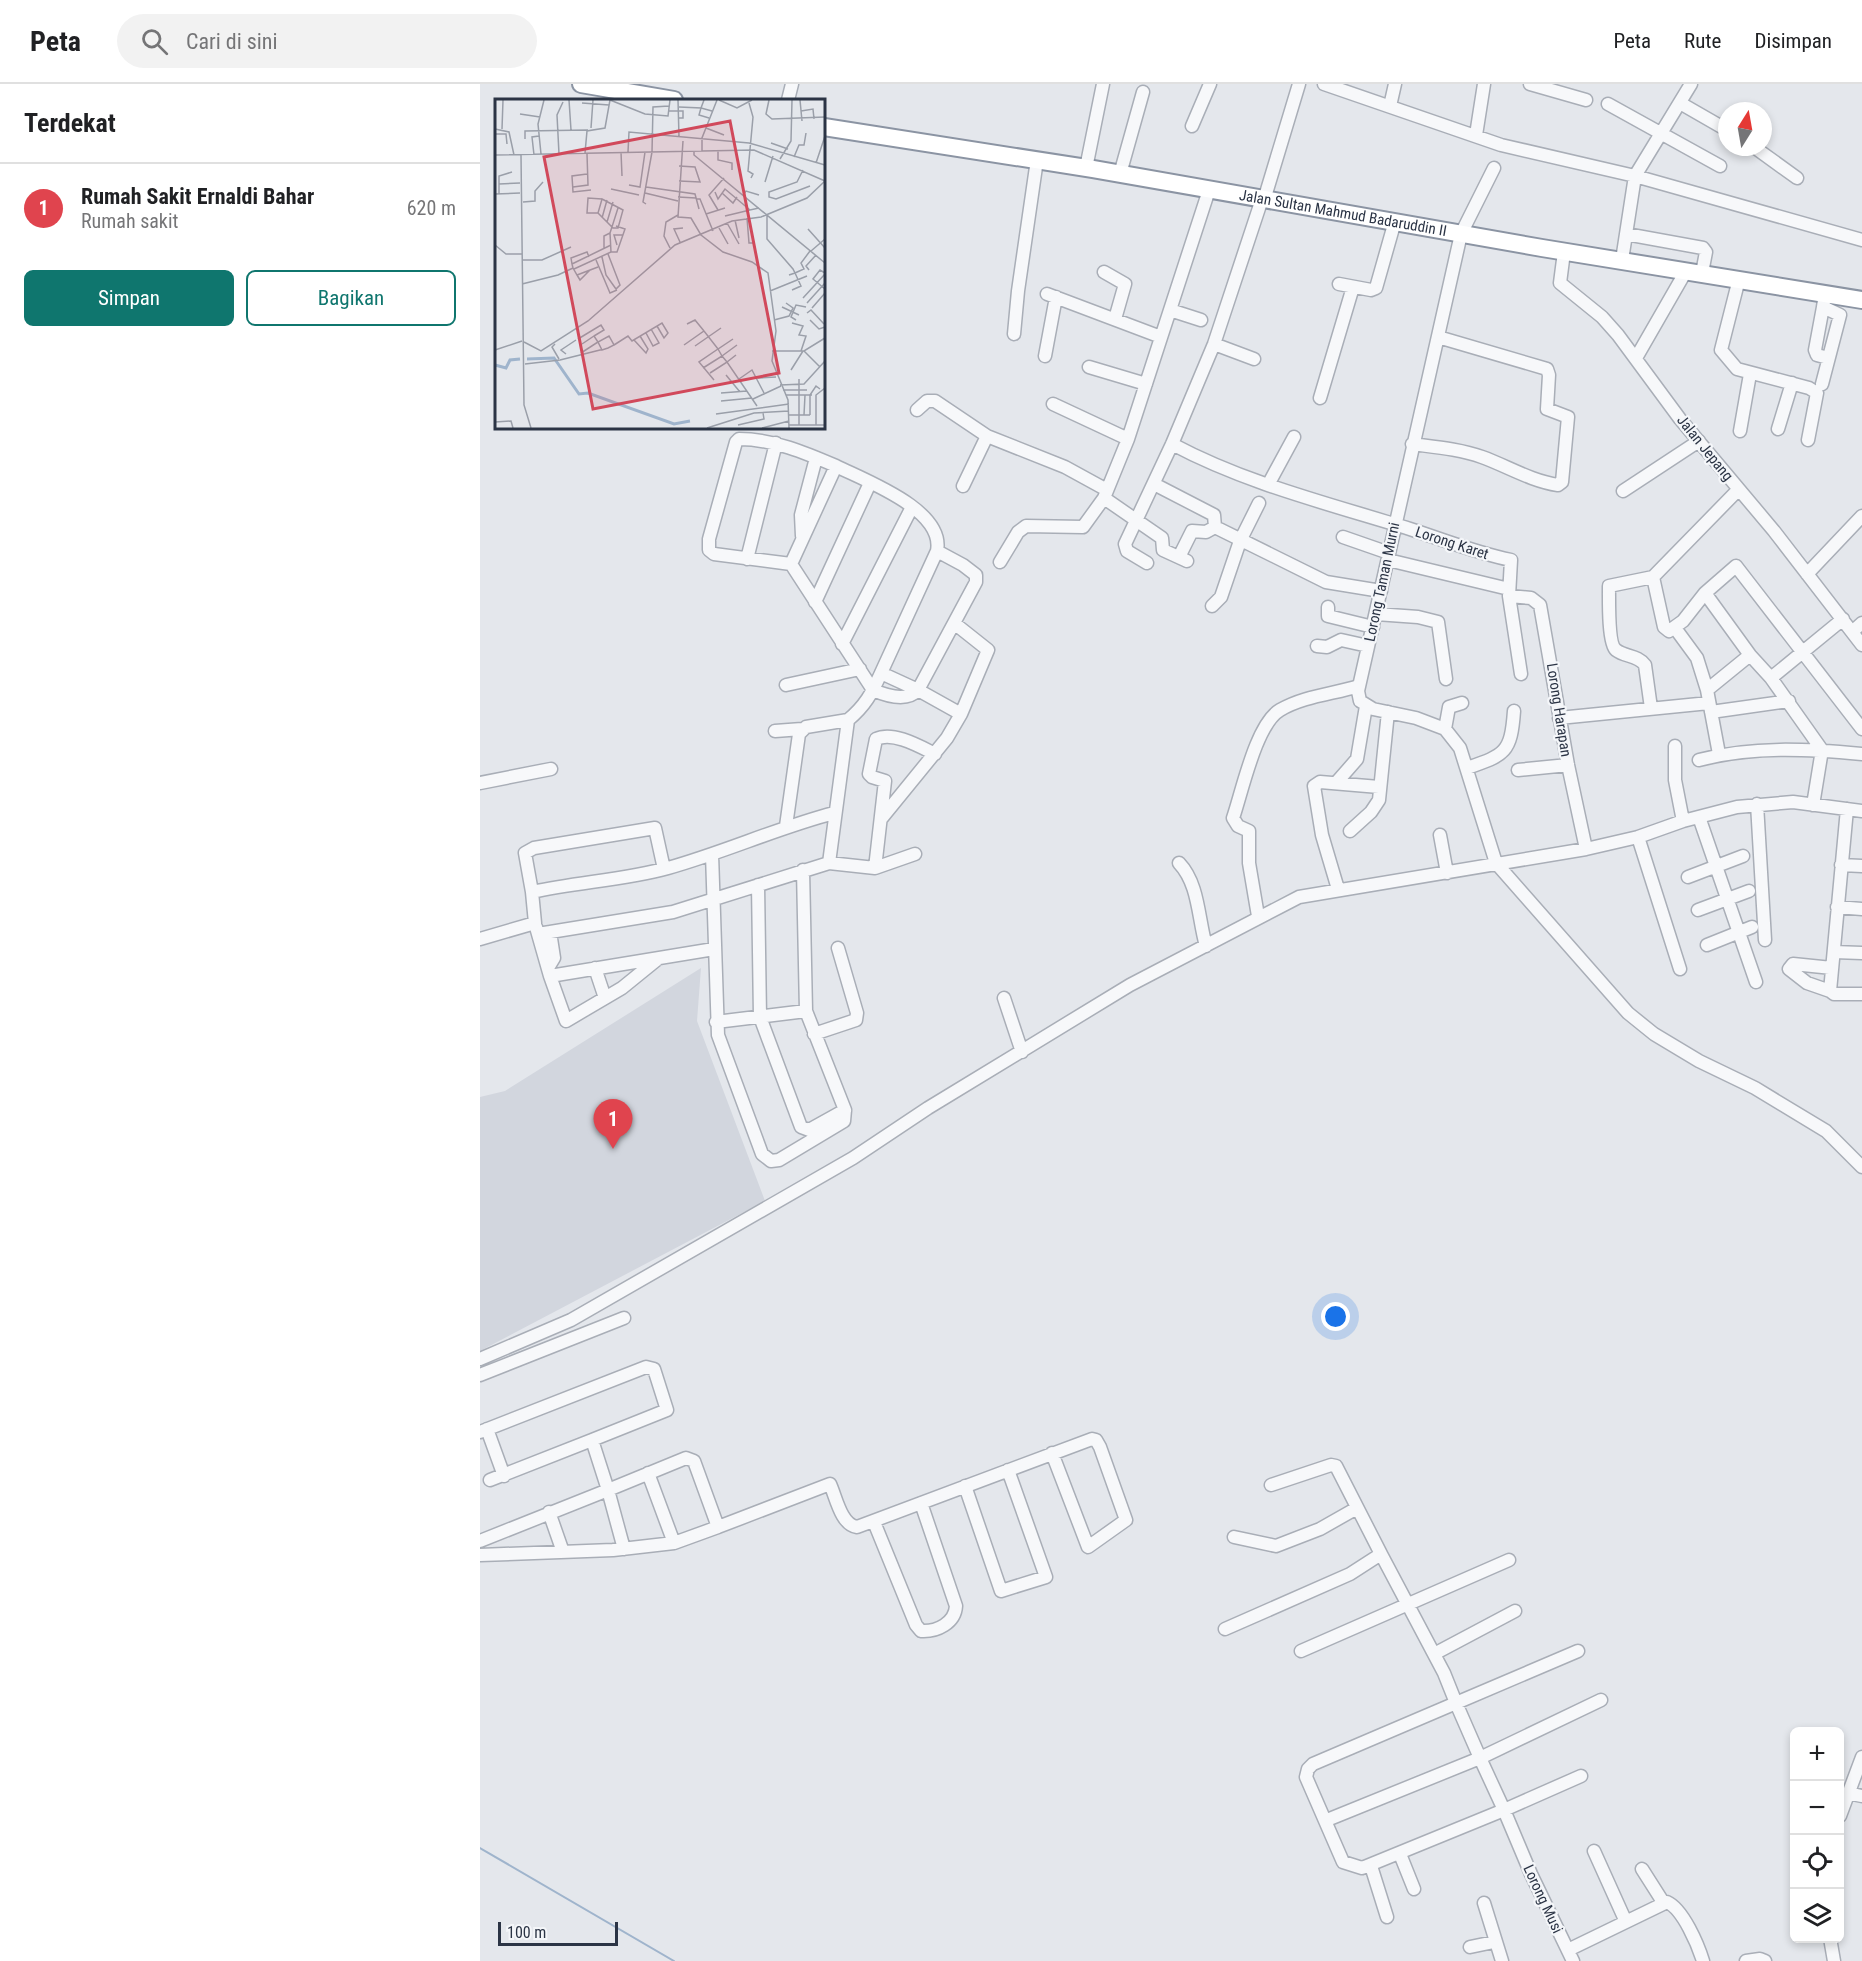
<!DOCTYPE html>
<html lang="id">
<meta charset="utf-8">
<style>
:root{--surface:#fff;--page:#f2f2f2;--text:#202124;--muted:#757577;--line:#e0e0e0;--accent:#0f766e}
body{margin:0;font-family:"Roboto Condensed",sans-serif;background:var(--page);color:var(--text)}
.controls{position:absolute;right:18px;bottom:18px;display:grid;overflow:hidden;border-radius:9px;box-shadow:0 3px 9px #0003}
.controls button{width:54px;height:54px;display:grid;place-items:center;padding:0;border:0;border-bottom:2px solid var(--line);background:var(--surface);color:var(--text);font:30px sans-serif}
.compass{position:absolute;left:1238px;top:18px;width:54px;height:54px;border-radius:50%;background:var(--surface);box-shadow:0 3px 9px #0003;rotate:11deg}
.scale{position:absolute;left:18px;bottom:15px;width:120px;box-sizing:border-box;padding-left:6px;border:3px solid #2b3445;border-top:0;font-size:16px;line-height:21px;white-space:nowrap;color:#2b3445;-webkit-text-stroke:4px #f4f6f9;paint-order:stroke}
.you{position:absolute;left:856px;top:1233px;width:21px;height:21px;margin:-15px;border:4px solid #fff;border-radius:50%;background:#1a73e8;box-shadow:0 0 0 9px #1a73e833}
.badge{display:grid;place-items:center;width:39px;height:39px;border-radius:50%;background:var(--accent);color:#fff;font-size:20px;font-weight:700}
.pin{position:absolute;translate:-50% -50px;filter:drop-shadow(0 2px 3px #0008)}
.pin::after{content:'';position:absolute;top:32px;width:21px;height:18px;background:inherit;clip-path:polygon(0 0,100% 0,50% 100%)}
.list{margin:0;padding:0;list-style:none}
h2{display:flex;justify-content:space-between;align-items:center;height:78px;margin:0;padding:0 24px;font-size:26px}
h2 small{font-size:20px;font-weight:400;color:var(--muted)}
.list li{display:grid;grid-template-columns:39px 1fr auto;gap:18px;align-items:center;box-sizing:border-box;height:90px;padding:0 24px;border-top:2px solid var(--line)}
.list b{display:block;font-size:22px;white-space:nowrap}
.list p{margin:0;font-size:20px;white-space:nowrap;color:var(--muted)}
.list em{font-size:20px;font-style:normal;color:var(--muted)}
.actions{display:flex;gap:12px;padding:18px 24px}
.actions a{flex:1;padding:14px 0;border:2px solid var(--accent);border-radius:9px;text-align:center;font-size:21px;color:var(--accent)}
.actions .main{background:var(--accent);color:#fff}
.icon{flex:none;width:33px;height:33px;fill:none;stroke:currentColor;stroke-width:2;stroke-linecap:round;stroke-linejoin:round}
.map{position:relative;flex:none;width:1382px;height:1877px;overflow:hidden}
header{display:flex;align-items:center;gap:36px;box-sizing:border-box;height:84px;padding:0 30px;background:var(--surface);border-bottom:2px solid var(--line)}
header strong{font-size:28px}
nav{display:flex;gap:33px;margin-inline-start:auto;font-size:21px}
.search{width:420px;height:54px;background:var(--page);display:flex;align-items:center;gap:15px;box-sizing:border-box;padding:0 21px;border-radius:33px;color:var(--muted);font-size:22px}
main{display:flex}
aside{flex:1;background:var(--surface)}
.map>svg:first-child{display:block}
.built{fill:#d2d6de}
.lines{fill:none;stroke-linecap:round;stroke-linejoin:round}
.stream{stroke:#9fb4cc;stroke-width:2}
.minor-casing{stroke:#a9aeb7;stroke-width:15}
.highway-casing{stroke:#8b94a3;stroke-width:20}
.minor{stroke:#f7f8fa;stroke-width:12}
.highway{stroke:#fff;stroke-width:16}
.labels{text-anchor:middle;stroke-width:4.5;stroke-linejoin:round;paint-order:stroke}
.street-label{font-size:15px;fill:#2b3445;stroke:#f4f6f9}
.inset-river{fill:none;stroke:#9fb4cc;stroke-width:3}
.inset-road{fill:none;stroke:#9a9fa9;stroke-width:1.5}
.view{fill:#d1495b;fill-opacity:0.15;stroke:#d1495b;stroke-width:3}
.inset-edge{fill:none;stroke:#2b3445;stroke-width:3}
</style>
<header>
<strong>Peta</strong>
<div class="search"><svg class="icon" aria-label="search" viewBox="0 0 24 24"><circle cx="10" cy="10" r="6"/><path d="M15 15l6 6"/></svg>Cari di sini</div>
<nav><a>Peta</a><a>Rute</a><a>Disimpan</a></nav>
</header>
<main>
<aside>
<h2>Terdekat<small></small></h2>
<ul class="list">
<li><span class="badge" style="background:#e0444e">1</span><div><b>Rumah Sakit Ernaldi Bahar</b><p>Rumah sakit</p></div><em>620 m</em></li>
</ul>
<div class="actions"><a class="main">Simpan</a><a>Bagikan</a></div>
</aside>
<div class="map">
<svg width="1382" height="1877" viewBox="0 0 1382 1877">
<rect width="100%" height="100%" fill="#e4e7ec"/>
<path class="built" d="M221,884L217,937L285,1117L0,1267V1013L25,1007Z"/>
<g class="lines">
<path class="stream" d="M0,1764L194,1877"/>
<defs>
<path id="minor" d="M844,0L1021,61L1155,92L1382,156
M1050,0L1106,16
M308,16L312,0
M1200,19L1247,46
M1128,20L1240,82
M910,22L915,0
M712,42L730,0
M996,51L1004,0
M1274,63L1317,94
M606,84L623,0
M1014,84L981,150L878,607L880,617L893,625L936,634L965,645L980,664L1016,779L1148,929L1174,950L1219,977L1275,1004L1346,1047L1382,1083
M640,90L663,8
M784,116L819,0
M1146,150L1223,164L1226,168L1222,189
M1084,168L1080,199L1122,233L1138,251L1200,335L1294,447L1382,561
M1142,176L1155,92L1211,0
M624,188L645,200L635,235
M1259,195L1241,266L1257,285L1329,304L1337,309L1328,356
M859,200L891,206L896,204L915,137
M567,210L681,253
M1343,223L1335,266L1337,271L1348,274
M690,226L721,236
M534,250L538,207L557,76
M734,260L774,275
M565,272L576,213
M1156,274L1206,187
M609,283L666,300
M1342,300L1360,231L1343,223L1345,210
M840,314L873,203
M573,320L648,355L729,106
M437,326L447,317H455L507,352L585,383L627,406
M1298,345L1312,299
M1260,347L1270,290
M648,355L624,414L682,454L683,466L707,477
M692,360C767,400 850,420 930,445C964,456 996,469 1031,476L1029,512L1041,590
M932,360C955,363 980,365 1002,373C1027,382 1051,397 1078,401L1082,398L1088,333L1067,325L1069,291L1067,285L958,253
M674,400L734,431L735,443
M788,401L814,353
M483,402L507,352
M1143,407L1219,357
M735,443L846,498L901,507
M322,452L321,431L336,374
M863,453L909,469
M699,473L712,447L726,448L735,443
M267,475L296,359
M908,476L1029,505
M520,478L538,448L546,442L603,443L624,414
M667,479L647,467L645,460L692,360L734,260L782,115
M311,480L234,470L229,466V455L256,358L259,355C293,355 326,369 356,382
M1327,490L1382,432
M1173,493L1184,543L1189,547L1203,537L1225,509L1256,482L1382,645
M1225,509L1270,571L1291,594L1363,535
M1029,512L1051,514L1060,521L1088,681L1106,765
M335,518L390,399
M732,522L741,513L760,457L779,419
M848,523V532L893,543
M896,530L938,533L958,538L966,595
M474,539L508,566L481,630
M1195,544L1217,574L1227,606
M1372,548L1382,539
M362,560L432,423
M837,562L847,563L861,556L888,562
M1291,594L1342,666L1333,721
M306,601L380,585
M1171,624L1165,581C1158,571 1145,573 1136,566C1128,560 1129,514 1129,502L1173,493L1258,406
M1231,628L1309,617
M1079,634L1229,619
M965,645L969,623L982,619
M295,647L322,645
M1195,662V696L1203,737
M1239,670L1227,606L1270,571
M1219,676C1273,662 1326,665 1382,670
M987,684C1025,671 1031,669 1034,627
M1038,686L1088,681
M0,699L71,685
M856,699L877,675L886,622
M1277,720L1285,856
M1367,725L1350,907L1354,910H1382
M1219,733L1276,898
M401,735L467,654L481,630L438,606L401,589
M306,742L319,650L326,643L368,636
M870,747L891,728L899,716L908,628
M960,751L967,789
M1158,753L1200,885
M232,770L238,951L282,1070L291,1077L299,1076L364,1037L365,1026
M349,779L395,784L405,697L392,693L389,690L396,655C413,647 439,662 455,670
M699,779C719,800 718,834 726,862
M1361,781L1382,782
M395,784L435,770
M1208,793L1263,772
M278,801L280,933L321,1043L329,1046L365,1026L326,927L323,786
M858,805L842,751L834,702L840,698L899,703
M52,808L45,769L54,764L175,744L184,785
M1357,823L1382,825
M1218,826L1269,807
M778,832L769,779V747L758,742L753,734C762,708 776,640 800,626C824,612 853,610 879,602
M56,843L70,892L234,865
M58,850L193,828L349,779L368,636C385,622 392,609 401,589L457,467C465,426 386,397 356,382L311,480L393,606C407,612 427,618 438,606L496,498V491L483,481L457,467
M0,855L55,839L52,808C97,798 144,796 188,784C245,768 297,744 354,729
M1227,861L1272,843
M1354,868L1382,869
M68,884L74,874L70,848
M115,884L125,914
M70,892L86,937L142,904L179,874
M1350,907L1327,899L1309,885L1313,880L1352,884
M524,914L542,968
M236,938L326,927
M334,950L376,936L377,929L358,864
M0,1275L91,1236L373,1074L448,1024L650,901L819,813L1106,765L1158,753L1203,737L1257,723L1313,718L1382,727
M0,1291L144,1234
M7,1345L24,1392
M0,1348L166,1283L174,1285L187,1326L112,1356
M168,1389L194,1459
M791,1401L851,1381L856,1382L901,1470
M485,1402L521,1507L566,1493L528,1386
M69,1428L83,1468
M394,1438L436,1541L441,1547C457,1548 475,1539 476,1522L441,1419
M238,1443L350,1400C356,1413 361,1441 377,1443L612,1355L616,1356L620,1363L646,1436L608,1463L572,1369
M754,1453L796,1462L840,1445L877,1424
M0,1457L128,1406L112,1356L10,1396
M0,1471L133,1466L194,1459L238,1443L214,1377L206,1374L128,1406L144,1465
M745,1545L870,1490L901,1470L964,1589L976,1619L1098,1567
M821,1567L1029,1476
M954,1570L1035,1527
M1367,1709L1382,1712
M1360,1732L1382,1673
M847,1736L1000,1674L1024,1726L1101,1692
M1114,1767L1146,1838
M920,1770L934,1805
M891,1782L907,1833
M1162,1785L1183,1818
M1004,1819L1022,1877
M1350,1854L1354,1877
M990,1863L1014,1858
M1088,1866L1187,1818C1203,1825 1218,1861 1223,1877
M1093,1877L1051,1790L1024,1726L882,1784L863,1778L826,1693L828,1685L833,1680L976,1619L1000,1674L1121,1616
M1266,1877L1280,1875L1285,1877"/>
<g id="highway">
<path d="M101,0L194,16"/>
<path id="s1" d="M344,43L613,85L1062,164L1382,216"/>
</g>
</defs>
<use href="#minor" class="minor-casing"/>
<use href="#highway" class="highway-casing"/>
<use href="#minor" class="minor"/>
<use href="#highway" class="highway"/>
</g>
<g class="labels">
<g class="street-label">
<text dy="5" stroke="none"><textPath href="#s1" startOffset="526">Jalan Sultan Mahmud Badaruddin II</textPath></text>
<text transform="translate(1225 364) rotate(51)" y="5">Jalan Jepang</text>
<text transform="translate(972 459) rotate(18)" y="5">Lorong Karet</text>
<text transform="translate(902 498) rotate(-78)" y="5">Lorong Taman Murni</text>
<text transform="translate(1079 626) rotate(81)" y="5">Lorong Harapan</text>
<text transform="translate(1063 1815) rotate(65)" y="5">Lorong Musi</text>
</g>
</g>
<g transform="translate(15 15)">
<rect width="330" height="330" fill="#e4e7ec"/>
<path class="inset-river" d="M32,260L59,259L84,295L93,294L179,325L195,322M0,266L11,269L15,261L25,260"/>
<path class="inset-road" d="M74,1L76,31M115,1L150,15L173,17L175,1M183,1L184,38M209,1L206,9L217,12M224,1L242,9L257,1M274,1L271,15L277,20L330,18M305,1L307,22M87,4L114,6M254,4L258,18L253,72L258,75L256,79M184,8L206,9L204,16L214,19M174,12H188V19H184M306,12L318,10L319,20M25,15L45,18M96,29L98,1M211,29L229,36M0,30L14,33L19,56M7,30L8,1M0,35H11L12,45M30,40V32L93,31M188,42L183,118L196,119L206,136L228,153L257,163L273,174L281,232L277,262L293,301L294,329M276,44L293,50M223,51V61L237,64V71M199,52V56L330,164M207,52V39L222,1M126,53L127,77M133,53L134,33L254,44L330,66M157,53L158,8L174,7M90,54L92,32L110,29L115,1M46,55L43,25L49,1M64,55L62,16L68,3M0,56L259,51L330,82M26,56L29,306L36,329M39,56L37,38L44,37M299,58L304,46H309L311,34M285,60L296,42L297,1M321,64L330,37M308,71L302,83L274,93V98L281,100L315,87M92,75L77,77L78,93L96,91M184,82L205,83L200,68L184,67M270,83L278,57M4,85L25,84M134,86L145,88L150,53M78,88L93,86L92,55M151,88L200,95L204,110M116,90L144,96M220,93L223,100L230,90L255,111L264,109M150,94L183,102M227,94L238,104L242,98M0,95L25,94M4,95V77L17,73M248,96L251,92L264,96M183,98L201,99M107,100L128,111L123,129H118L103,114ZM201,100H205L218,132M28,103L40,102V92L48,83M151,105L148,103L157,53M223,111L214,96L229,79M103,114H92L93,99L107,100M211,115L230,109M272,116V140L298,170L300,174L294,176M230,117L255,111M107,119L112,101M252,119L254,144H260M240,121L244,139M112,123L118,103M232,124L244,145M224,129L233,145M313,130L330,149M185,143L179,130L188,129M0,146L11,155H27M122,146L119,136H128M109,149V137L115,134M175,149L169,137L171,123L183,116M316,152L330,140M116,153H122L130,130L121,127M107,158L111,176L121,190L125,186L113,155M28,161H47L76,148M101,161L115,194L122,191M77,165L76,159L92,153L94,158M78,169L82,176L103,168M79,170L116,153L115,134L123,109M314,171L311,167L321,156M330,174L325,171L318,180L330,190M82,176L85,181L95,171M27,185L63,176L78,169L77,165L116,146M297,191L306,187L300,174L309,170L306,164L315,152M275,192L312,177M308,199L330,175M312,204L330,184M287,208L304,216M317,209L330,194M312,214L316,211L329,225M279,221L294,217L298,209L291,204M301,221L296,218L301,206L311,208M315,221L324,230L330,228M297,224L308,227L304,236L311,237L306,252M192,225L200,221L209,232M151,234L158,247L164,244L156,230M83,240L106,226L109,231L99,237M139,241L151,254L153,250L145,237M29,243L46,252L93,222L180,146L237,122L266,118L312,99L330,82M60,245L57,248L64,260M119,246L133,237L137,242L167,224L173,234L169,239L162,227M189,246L209,232L223,250L238,240M200,247L226,229M0,251L27,242M277,252H309L330,239M309,252L325,268M86,254L103,243L99,237L87,245M71,255L66,251L81,241M30,265L65,261L105,251H107L113,249L119,246L114,237L103,243L107,251M208,269L227,257L232,263L241,256M296,271L308,252M215,274L232,263L262,307M231,276L245,293M263,279L281,278M244,280L257,271L269,294M219,281L204,263L223,250L227,257L242,246M285,286L309,285L330,262M288,291H312M226,294L252,292M291,296H317M258,300L286,287M226,302L257,299M221,315L294,305M294,316H315M309,316L310,296M315,316V296L321,287L325,290M0,323L16,322L18,329M243,326L269,320L268,314M294,326H330M304,326V280M321,326V296L330,289M212,329L259,314L294,312M267,329L294,322"/>
<path class="view" d="M235,22L284,274L98,310L49,58Z"/>
<rect width="330" height="330" class="inset-edge"/>
</g>
</svg>
<div class="controls">
<button>+</button>
<button>−</button>
<button><svg class="icon" aria-label="locate" viewBox="0 0 24 24"><circle cx="12" cy="12" r="6"/><path d="M12 2v4M12 18v4M2 12h4M18 12h4"/></svg></button>
<button><svg class="icon" aria-label="layers" viewBox="0 0 24 24"><path d="M12 4l9 5-9 5-9-5zM3 14l9 5 9-5"/></svg></button>
</div>
<svg class="compass" viewBox="-18 -18 36 36"><path d="M0-13l5 13h-10z" fill="#e53935"/><path d="M0 13l5-13h-10z" fill="#757577"/></svg>
<div class="scale">100 m</div>
<div class="you"></div>
<div class="pin badge" style="left:133px;top:1065px;background:#e0444e">1</div>
</div>
</main>
